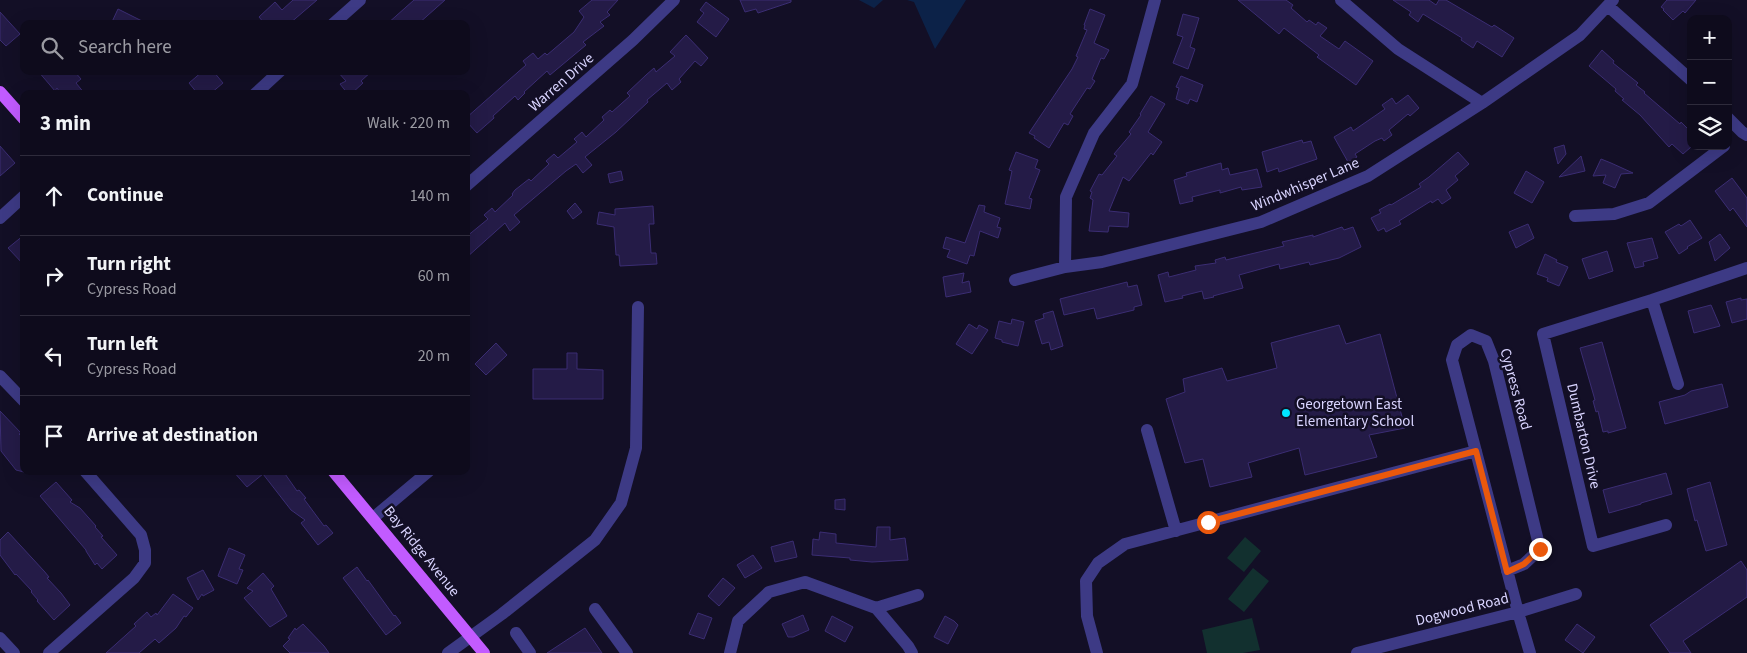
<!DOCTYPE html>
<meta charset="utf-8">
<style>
:root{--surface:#0e0b1c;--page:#1c1929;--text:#f1f3f6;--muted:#9b9ba3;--line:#2e2b3b}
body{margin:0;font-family:"Source Sans 3",sans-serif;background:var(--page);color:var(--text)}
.controls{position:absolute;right:15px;top:15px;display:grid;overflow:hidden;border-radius:10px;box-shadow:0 5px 20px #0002}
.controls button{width:45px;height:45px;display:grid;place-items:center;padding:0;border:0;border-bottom:1px solid var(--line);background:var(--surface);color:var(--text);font:25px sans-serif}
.stop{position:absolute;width:15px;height:15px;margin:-11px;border:4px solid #ea580c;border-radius:50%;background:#fff}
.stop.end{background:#ea580c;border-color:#fff;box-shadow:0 1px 5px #0008}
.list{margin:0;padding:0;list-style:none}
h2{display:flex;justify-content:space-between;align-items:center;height:65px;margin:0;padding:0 20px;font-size:21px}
h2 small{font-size:16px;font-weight:400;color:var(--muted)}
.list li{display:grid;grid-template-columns:32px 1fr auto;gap:15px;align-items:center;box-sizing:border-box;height:80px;padding:0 20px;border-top:1px solid var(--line)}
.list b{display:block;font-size:19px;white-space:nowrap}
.list p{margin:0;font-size:16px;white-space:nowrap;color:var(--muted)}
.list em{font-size:16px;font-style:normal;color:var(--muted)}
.icon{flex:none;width:28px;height:28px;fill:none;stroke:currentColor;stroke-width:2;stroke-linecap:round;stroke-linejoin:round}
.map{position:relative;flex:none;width:1747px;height:653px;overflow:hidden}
.search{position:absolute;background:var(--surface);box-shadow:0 5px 20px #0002;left:20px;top:20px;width:450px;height:55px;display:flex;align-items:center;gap:12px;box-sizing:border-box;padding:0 18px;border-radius:10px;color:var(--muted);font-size:19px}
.panel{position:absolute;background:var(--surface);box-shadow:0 5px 20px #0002;left:20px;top:90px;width:450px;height:385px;border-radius:10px}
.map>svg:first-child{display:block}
.green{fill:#12302f}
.water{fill:#0c2248}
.building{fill:#241b47;stroke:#3b2d73}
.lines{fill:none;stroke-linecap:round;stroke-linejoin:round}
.minor{stroke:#3d3a85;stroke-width:12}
.major{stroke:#c25bff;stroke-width:12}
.route{stroke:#ea580c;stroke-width:6}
.poi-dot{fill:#00e5ff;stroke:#130f26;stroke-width:2}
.labels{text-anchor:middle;stroke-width:5;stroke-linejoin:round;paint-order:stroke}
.street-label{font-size:15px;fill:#d9d4ff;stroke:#130f26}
.poi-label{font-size:15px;fill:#d9d4ff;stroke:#130f26;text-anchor:start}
</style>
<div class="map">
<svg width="1747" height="653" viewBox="0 0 1747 653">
<rect width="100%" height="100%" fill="#130f26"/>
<path class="green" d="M1245,537L1261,551L1244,572L1227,558Z
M1253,568L1269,581L1244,612L1228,599Z
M1252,618L1260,650L1243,653H1207L1202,630Z"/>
<path class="water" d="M859,0H883L874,8Z
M907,0H966L935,49L914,2Z"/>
<path class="building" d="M293,0H317L289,24H265L259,17L275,2L282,10Z
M414,0H445L418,24H387Z
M592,0H618L607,12L610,15L600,22L604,26L583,42L586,45L550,75L547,71L524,92L525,93L518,100L515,96L493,116L494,118L477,133L466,121V118L526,65L523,61L533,53L538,59L545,53L547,55L574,32L584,17L579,11Z
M740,0H791V2L758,13L756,9L745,12Z
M1238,0H1286L1293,5L1291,8L1307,22L1309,20L1316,25L1318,22L1327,28L1320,36L1339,49L1345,41L1373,61L1356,85L1317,57L1319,55L1284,28L1279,34Z
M1393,0H1429L1436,5L1439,0H1446L1492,27L1494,25L1514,38L1502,57L1477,41L1473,48L1461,40L1462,38L1423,14L1418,22L1409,15L1411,12Z
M1667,0H1696L1685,13L1683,11L1673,20L1663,10L1664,9L1661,7Z
M706,2L729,19L716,37L697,22L704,13L700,10Z
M118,9L148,24H111Z
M1090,9L1105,15L1094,43L1109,50L1104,59L1101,58L1092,79L1095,81L1090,89L1087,88L1070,114L1073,116L1068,125L1064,123L1049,148L1034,138L1035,136L1029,133L1072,69L1078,57L1076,56L1087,30L1084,29L1085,25H1084Z
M0,12L20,34L6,46L0,40Z
M1183,14L1199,18L1190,47L1195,49L1188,69L1173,63L1183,37L1177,35Z
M686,35L708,58L701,66L695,61L679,79L681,82L672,90L667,83L647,100L648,102L616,132L585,157L592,165L583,173L576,164L566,171L514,215L520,222L510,231L505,223L466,258V237L488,219L484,215L492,208L495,212L513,195L512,194L515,190L529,179L531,181L549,164L546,161L554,154L558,158L577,142L574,139L582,132L586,137L604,120L602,117L610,110L612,112L630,96L627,93L646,75L654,68L656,72L675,56L670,52Z
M1602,50L1614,61L1613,63L1638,83L1636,85L1645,92L1644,93L1680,124L1681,122L1691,132V147L1683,154L1672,144L1669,147L1640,115L1622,100L1624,99L1615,91L1616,89L1589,66Z
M38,71H74L81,79L76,83L85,94H61L57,88L55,91Z
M203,71H213L223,83L210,94H198L189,83Z
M337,71H372L361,81L363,83L351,94H348L340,84L346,81Z
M1181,76L1203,85L1197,102L1190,99L1188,104L1176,99L1179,88L1176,87Z
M1408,95L1419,108L1410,116L1408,114L1389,130L1392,135L1384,141L1382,138L1375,141L1355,154L1357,157L1348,162L1334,137L1351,127L1353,131L1385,109L1382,105L1392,98L1396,104Z
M1151,96L1165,104L1148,132L1162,142L1153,155L1151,153L1129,181L1123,177L1109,211L1129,213L1128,227L1109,226L1108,232L1089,231L1093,200L1090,198L1092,192L1090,191L1099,174L1102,175L1117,156L1114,154L1131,134L1129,132L1141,115L1140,114Z
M1302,140L1303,143L1311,141L1317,159L1279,172L1278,168L1267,172L1262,152Z
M1564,145L1566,154L1558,164L1554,148Z
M0,146L15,163L0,176Z
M1016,152L1038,160L1035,168L1040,170L1029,198L1032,199L1030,209L1005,204L1012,171L1009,170Z
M1458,152L1469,164L1455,176L1458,180L1446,190L1451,198L1442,204L1438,199L1432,203L1431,201L1399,221L1401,224L1386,232L1384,228L1378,231L1371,218L1381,213L1379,210L1390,204L1391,205L1421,187L1419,184L1429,177Z
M1581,156L1585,171L1559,177Z
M1601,159L1611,163L1633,173L1621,174L1615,188L1603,183L1606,175L1593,176Z
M1221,163L1222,170L1228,168L1230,175L1257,169L1262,187L1242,190L1241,187L1220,193V190L1192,197L1193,201L1180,204L1174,180L1187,176L1186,173Z
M621,171L623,180L610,183L608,174Z
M1526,171L1544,182L1532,203L1514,193Z
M1732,178L1747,198V227L1733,208L1730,211L1715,191Z
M575,203L582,212L573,219L567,211Z
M979,205L985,206L984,212L1000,218L997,227L1001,228L998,238L980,231L974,256L970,255L967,264L947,257L950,250L943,248L946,237L965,243Z
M653,206L654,224H649L651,253H656L657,264L620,266L619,255H616L614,227L597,224L599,212L615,215V209Z
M1690,220L1702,238L1687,247L1688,248L1679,254L1665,232L1679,224L1681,226Z
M1528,224L1534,238L1516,248L1509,232Z
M1342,227L1344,230L1353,227L1361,247L1339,258L1310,265L1309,262L1280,269L1279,264L1239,275L1243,288L1213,296L1214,297L1204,299L1202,291L1182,296L1183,298L1165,302L1158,275L1168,272L1169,277L1196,270L1195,266L1216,263L1215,260L1225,257L1226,260L1284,246L1282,242L1313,235V237Z
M1720,234L1730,248L1715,261L1709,242Z
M24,235V265L8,248Z
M1652,238L1658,258L1643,262L1644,266L1635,268L1627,243Z
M1607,251L1613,271L1589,279L1582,259Z
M1545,254L1557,260L1556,262L1568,267L1559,286L1547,281L1548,278L1537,274Z
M964,273L962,283L969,281L971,292L946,297L943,277Z
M1127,282L1128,287L1137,285L1142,305L1134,307V310L1097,319L1094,308L1064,315L1060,299Z
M1741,298V300L1747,299V319L1732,323L1726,302Z
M1711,305L1720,326L1694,333L1688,311Z
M1053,311L1063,346L1051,350L1049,342L1042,344L1035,321L1044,318L1043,314Z
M1012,319L1024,322L1018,346L1002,342V340L995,338L999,321L1011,324Z
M969,324L977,329L979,325L988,330L972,354L956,344Z
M1339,325L1346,344L1380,334L1405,428L1369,435L1377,457L1305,475L1299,448L1248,463L1252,477L1210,487L1203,459L1185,463L1166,399L1185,392L1183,379L1222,368L1227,381L1277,368L1271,343Z
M1602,342L1626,428L1608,433V431L1603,432L1598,411L1596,412L1593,401L1595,400L1580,348Z
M496,343L507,355L486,375L475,364Z
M567,353H577V369L603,370V399H533V369H567Z
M1722,384L1728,407L1665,424L1659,402L1685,395L1691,391Z
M0,411L21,433L19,434L24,439V472L16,470L1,451Z
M233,471H283L297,491L299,490L306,498L304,499L324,526L326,525L333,533L318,545L301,523L305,520L291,510L263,474L247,487Z
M1666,473L1672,494L1641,503V504L1609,513L1603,490Z
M56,482L72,500L70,502L80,508L96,526L95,527L103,536L101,537L117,555L102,569L97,563L95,565L86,551V550L40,496Z
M1710,482L1727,545L1706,551L1697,520L1695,521L1687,489Z
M845,499V510L835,509V500Z
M877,527H890V540L905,538L908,560L872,562L850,560V558L812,555L813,539L819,540L820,532L836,534V543L876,547Z
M8,532L44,571L49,577L47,578L61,593L70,605L54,620L37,601L38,600L31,592L32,591L16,574L15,575L0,555V540Z
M793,541L797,557L775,562L771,547Z
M229,548L245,555L239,569L243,570L237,584L218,576Z
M753,555L762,568L745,578L737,565Z
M1741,561L1747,570V597L1683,641L1691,653H1670L1650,625Z
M357,567L367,581L368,580L394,616L395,615L401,623L386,635L343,578Z
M203,570L214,590L203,596L202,594L198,600L187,578Z
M263,573L274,586L271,589L287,616L270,627L244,598L253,591L247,588Z
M723,578L735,588L719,606L708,596Z
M173,594L193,608L186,617L184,616L176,628L159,643L155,639L139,653H106L136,626L134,624L147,612L151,617L156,613L157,615Z
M698,613L712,618L704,639L689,634Z
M803,615L809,630L793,637H788L782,624Z
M832,616L853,627L845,642L825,631Z
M945,616L954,621L958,625L948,644L934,637Z
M303,624L324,646L329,653H290L283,646L290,639L288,638L295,628L296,630Z
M1577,624L1595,637L1583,653L1565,640Z
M585,628L602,653H547Z"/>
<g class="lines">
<path class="minor" d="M1341,0L1398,49L1482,103
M1608,6L1691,80
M333,24L360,0
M255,94L280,71
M1728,118L1742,132L1747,135
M466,186L633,40L674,0
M1575,216L1614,214L1649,203L1724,146
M0,218L24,196
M1065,267L1066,197L1094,133L1132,84L1155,0
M1015,280L1065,267L1102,262L1261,222L1368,176L1482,103L1580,35L1613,0
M1652,300L1678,384
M0,376L24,401
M1147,430L1176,531
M373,518L429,471
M1666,525L1593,546L1543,334L1652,300L1747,268
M1507,571L1524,564L1540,549L1494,361L1486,341L1471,335L1457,345L1452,360L1518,612L1530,653
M876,608L918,595
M595,609L627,653
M516,633L530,653
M0,638L14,653
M49,653L134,578L145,563V550L141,535L85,471
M448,653L502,614L595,540L621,503L636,448L638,307
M730,653L738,621L769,592L805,582L876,608L908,646L912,653
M1097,653L1087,616L1086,581L1098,563L1125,544L1476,451
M1357,653L1518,612L1576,594"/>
<path class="major" d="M0,92L24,119
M333,471L484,653"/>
</g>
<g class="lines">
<path class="route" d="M1208,522L1476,451L1507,572L1524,564L1540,549"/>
</g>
<circle class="poi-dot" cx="1286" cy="413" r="5"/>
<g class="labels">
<g class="street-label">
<text transform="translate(561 82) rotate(-41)" y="5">Warren Drive</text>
<text transform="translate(1305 184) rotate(-23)" y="5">Windwhisper Lane</text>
<text transform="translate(1516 389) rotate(75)" y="5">Cypress Road</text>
<text transform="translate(1584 436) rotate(77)" y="5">Dumbarton Drive</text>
<text transform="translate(422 551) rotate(51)" y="5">Bay Ridge Avenue</text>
<text transform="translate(1462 609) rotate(-14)" y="5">Dogwood Road</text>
</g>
<g class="poi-label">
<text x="1296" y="409">Georgetown East<tspan x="1296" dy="17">Elementary School</tspan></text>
</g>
</g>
</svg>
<div class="controls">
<button>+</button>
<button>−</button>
<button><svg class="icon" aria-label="layers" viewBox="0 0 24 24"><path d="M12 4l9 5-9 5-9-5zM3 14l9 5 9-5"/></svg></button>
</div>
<div class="stop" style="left:1208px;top:522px"></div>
<div class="stop end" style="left:1540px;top:549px"></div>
<div class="search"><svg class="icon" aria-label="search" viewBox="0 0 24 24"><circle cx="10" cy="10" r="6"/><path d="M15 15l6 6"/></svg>Search here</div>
<section class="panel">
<h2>3 min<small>Walk · 220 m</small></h2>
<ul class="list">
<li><svg class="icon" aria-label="ahead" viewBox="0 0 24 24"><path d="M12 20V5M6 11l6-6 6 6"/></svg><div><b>Continue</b></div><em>140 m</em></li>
<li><svg class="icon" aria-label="right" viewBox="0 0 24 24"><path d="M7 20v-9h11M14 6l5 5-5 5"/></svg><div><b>Turn right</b><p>Cypress Road</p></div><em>60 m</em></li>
<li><svg class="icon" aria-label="left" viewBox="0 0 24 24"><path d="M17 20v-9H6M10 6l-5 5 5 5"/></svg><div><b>Turn left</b><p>Cypress Road</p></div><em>20 m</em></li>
<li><svg class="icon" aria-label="arrive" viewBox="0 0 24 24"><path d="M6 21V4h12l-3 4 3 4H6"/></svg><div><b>Arrive at destination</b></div></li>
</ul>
</section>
</div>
